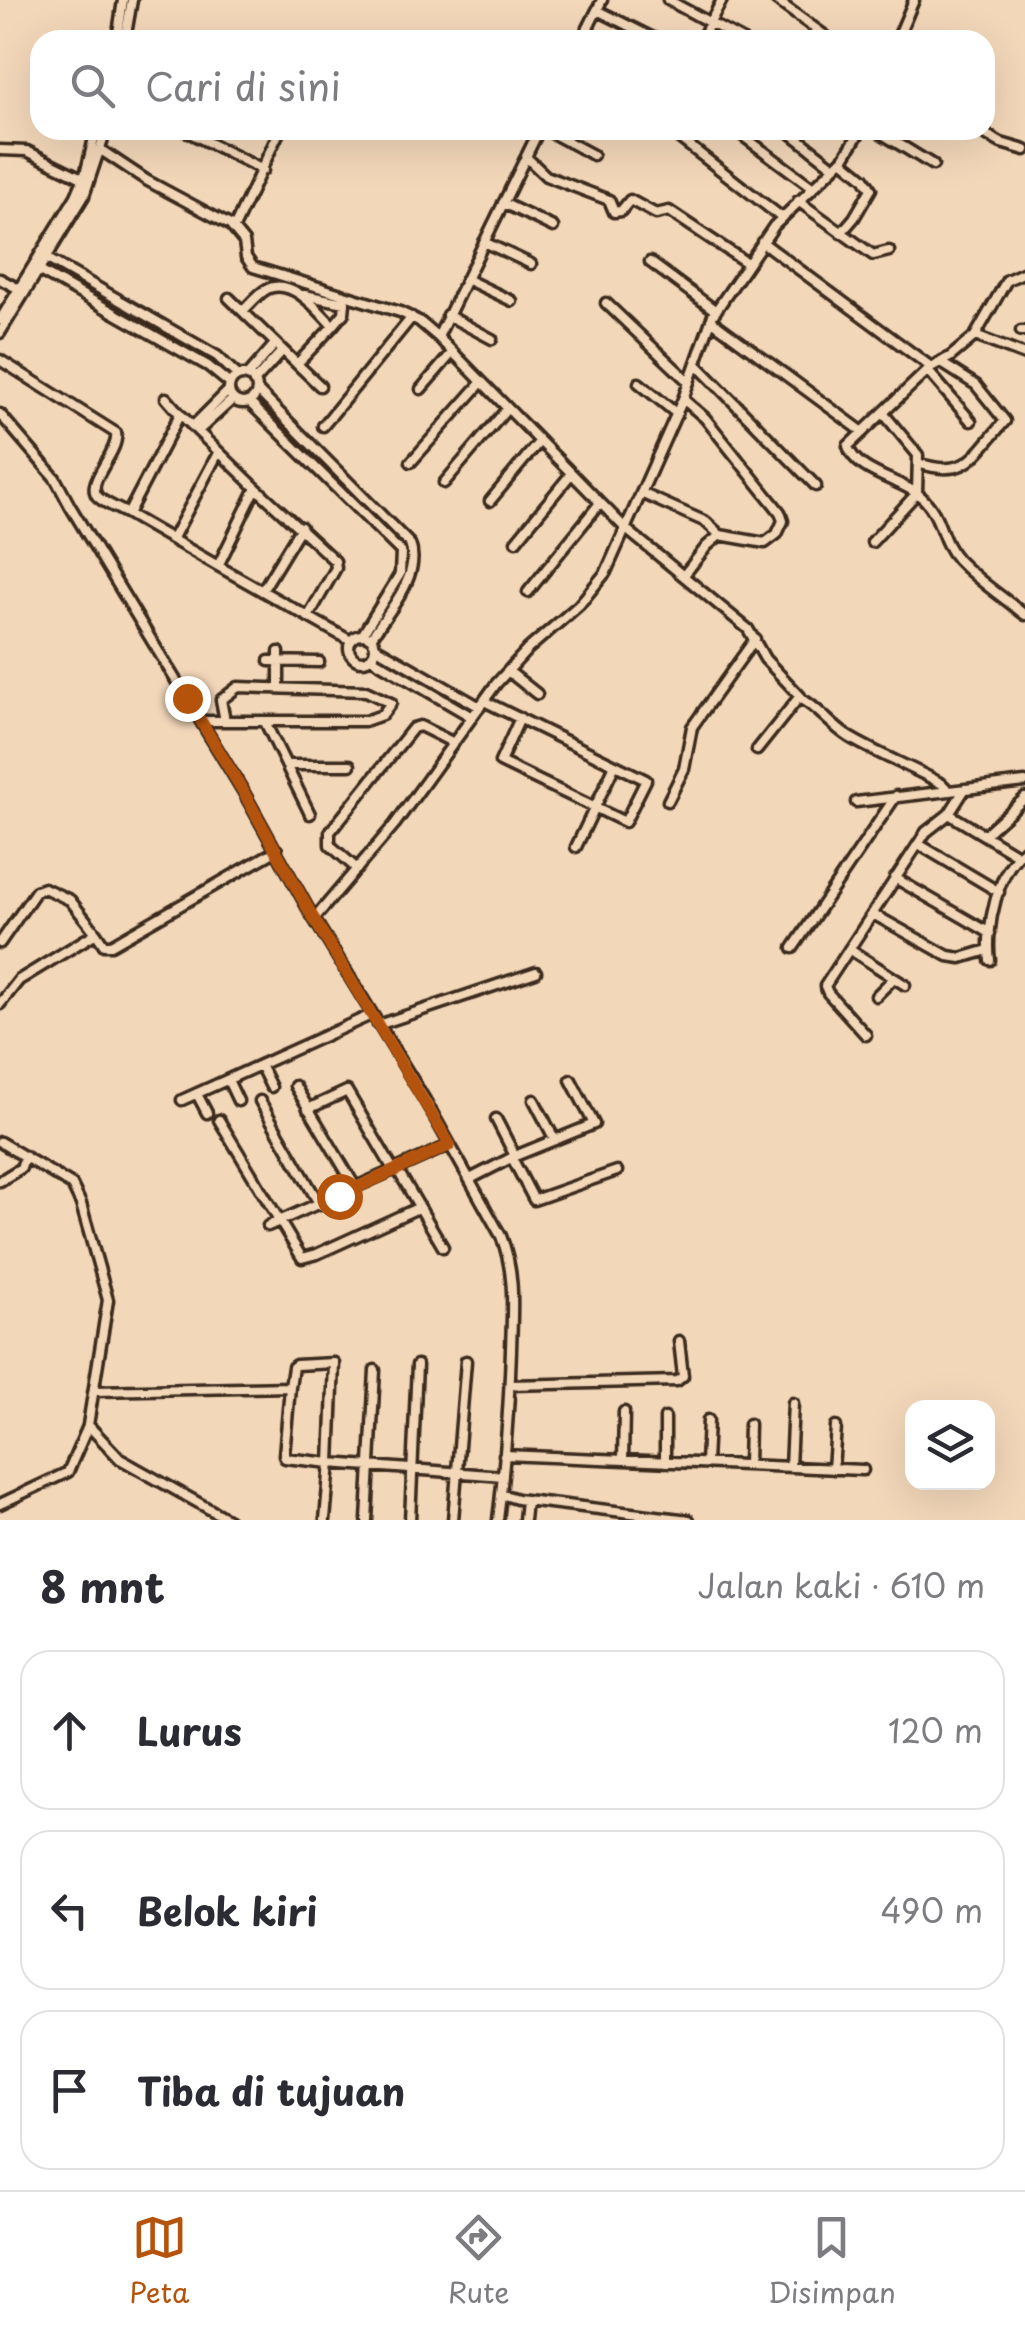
<!DOCTYPE html>
<html lang="id">
<meta charset="utf-8">
<style>
:root{--surface:#fff;--page:#f2f2f3;--text:#2b2b33;--muted:#7c7c81;--line:#e1e1e2;--accent:#b45309}
body{margin:0;font-family:"Playpen Sans",sans-serif;background:var(--page);color:var(--text)}
.controls{position:absolute;right:30px;bottom:30px;display:grid;overflow:hidden;border-radius:20px;box-shadow:0 10px 40px #0002}
.controls button{width:90px;height:90px;display:grid;place-items:center;padding:0;border:0;border-bottom:2px solid var(--line);background:var(--surface);color:var(--text);font:50px sans-serif}
.stop{position:absolute;width:30px;height:30px;margin:-22px;border:8px solid #b45309;border-radius:50%;background:#fff}
.stop.end{background:#b45309;border-color:#fff;box-shadow:0 2px 10px #0008}
.list{margin:0;padding:0;list-style:none}
h2{display:flex;justify-content:space-between;align-items:center;height:130px;margin:0;padding:0 40px;font-size:42px}
h2 small{font-size:32px;font-weight:400;color:var(--muted)}
.list li{display:grid;grid-template-columns:65px 1fr auto;gap:30px;align-items:center;box-sizing:border-box;height:160px;margin:0 20px 20px;padding:0 20px;border:2px solid var(--line);border-radius:30px}
.list b{display:block;font-size:38px;white-space:nowrap}
.list em{font-size:32px;font-style:normal;color:var(--muted)}
.icon{flex:none;width:55px;height:55px;fill:none;stroke:currentColor;stroke-width:2;stroke-linecap:round;stroke-linejoin:round}
.map{position:relative;flex:none;width:1025px;height:1520px;overflow:hidden}
.search{position:absolute;background:var(--surface);box-shadow:0 10px 40px #0002;left:30px;right:30px;top:30px;height:110px;display:flex;align-items:center;gap:25px;box-sizing:border-box;padding:0 35px;border-radius:30px;color:var(--muted);font-size:38px}
.sheet{height:670px;background:var(--surface)}
nav{display:flex;justify-content:space-around;align-items:center;box-sizing:border-box;height:140px;border-top:2px solid var(--line);background:var(--surface);font-size:28px;color:var(--muted)}
nav a{display:grid;justify-items:center;gap:5px}
nav .on{color:var(--accent)}
.map>svg:first-child{display:block}
.lines{fill:none;stroke-linecap:round;stroke-linejoin:round}
.minor-casing{stroke:#3b2a1e;stroke-width:15}
.minor{stroke:#f3d7b9;stroke-width:8}
.route{stroke:#b45309;stroke-width:12}
</style>
<div class="map">
<svg width="1025" height="1520" viewBox="0 0 1025 1520">
<rect width="100%" height="100%" fill="#f3d7b9"/>
<filter id="ink" filterUnits="userSpaceOnUse"><feTurbulence type="fractalNoise" baseFrequency=".01" numOctaves="2"/><feDisplacementMap in="SourceGraphic" scale="20" xChannelSelector="R" yChannelSelector="G"/><feConvolveMatrix kernelMatrix="1 2 1 2 8 2 1 2 1" color-interpolation-filters="sRGB"/></filter>
<g filter="url(#ink)">
<g class="lines">
<defs>
<path id="minor" d="M668,0L742,40
M776,0L831,40
M597,10L657,40
M117,40L123,0
M125,40L132,0
M582,40L602,0
M701,40L722,0
M897,40L914,0
M184,130L263,170
M546,130L593,155
M669,130L781,217
M735,130L812,187
M787,130L833,166
M876,130L933,165
M978,130L1001,143L1025,150
M0,150L27,151L84,179
M101,150L146,180L230,225L244,242L246,257L253,267L400,312L419,321L438,337L626,529L748,629L765,659L800,696L757,750
M526,157L546,176L609,200L614,212L621,211L630,200L656,214L669,211L747,263
M798,201L873,255L889,251
M503,203L553,227
M234,228L280,130
M841,233L854,218L871,189L864,178L842,160
M484,242L531,264
M762,242L931,367
M46,258L217,356L238,376
M650,262L716,311
M38,270L208,366L230,384
M1025,272L1007,280L975,336L950,357L931,367L848,446C855,472 898,479 918,494C943,514 938,538 958,560C977,580 1003,597 1025,615
M0,279L19,289
M466,279L512,301
M304,295L345,303L344,313L333,326
M229,298L297,364L333,326C318,310 292,277 267,289C258,294 250,304 243,311
M606,303L689,382
M447,315L492,339
M0,320L76,196L85,175L96,130
M711,320L863,432
M1021,331H1025
M0,333L84,196L106,130
M975,336L1025,355
M438,337L539,130
M0,360L116,433C120,453 82,484 99,498C108,505 119,509 128,514
M297,364L320,386
M696,364L816,486
M928,371L971,421
M229 389a14 14 0 1 1 28 0a14 14 0 1 1-28 0Z
M247,376L275,344
M254,382L282,351
M639,383L677,414
M421,389L452,353
M257,390L410,544C422,575 388,612 371,638
M166,398L180,414
M683,399L705,418L780,512L783,521L777,534L765,543L720,535L707,546L684,575
M249,402L401,552L400,574L363,634
M0,414L55,478L70,506L243,791L311,914L425,1100L501,1236C516,1274 512,1309 511,1350C509,1407 505,1464 498,1520
M193,426L229,390
M323,426L412,317
M198,431L233,399
M411,462L481,383
M918,463C968,480 975,454 1005,421L976,385L940,362
M444,483L507,409
M256,488L335,561L336,568L308,617
M641,493L706,522L720,535
M490,501L539,442
M173,538L218,453
M516,541L571,474
M872,542L917,493L918,455L884,414
M218,566L128,514L180,414L256,488L218,566L351,641
M262,591L301,527
M528,592L600,503
M349 648a13 13 0 1 1 26 0a13 13 0 1 1-26 0Z
M375,647L480,707
M279,652V688
M371,658L472,717
M269,661L319,662
M508,671L537,694
M800,698C819,708 830,725 849,737C879,755 912,767 942,784L949,791
M484,701C538,727 592,754 646,780L625,822L500,762L520,718
M201,721H365L382,715L391,703L366,691L238,687L221,700L225,721
M265,722L310,814
M286,765H350
M668,801L684,769L692,727L755,639
M856,802L1025,782
M949,814L1017,855
M984,835L1025,798
M920,845L999,892
M576,847L615,765
M357,869L330,845V832L413,728L420,726L454,743
M895,878L990,933
M873,914L948,956L961,958L988,950
M314,919L395,824L496,684L528,649L579,605L606,572L683,399L713,315L774,226L844,158L861,130
M0,943L36,891L44,888L70,900L96,933
M793,948L896,796
M849,949L905,985
M990,960C985,929 998,868 1025,850
M876,996L894,978
M0,1004L19,980L96,933L104,945H111L277,850
M378,1025L536,972
M866,1035L828,993L825,986L926,832L949,814L965,789
M260,1065L271,1087
M228,1080L238,1101
M295,1086L356,1188
M197,1094L207,1113
M182,1100L371,1015
M534,1100L555,1140
M260,1101L320,1205
M308,1109L347,1091L394,1171
M496,1119L515,1156
M219,1120L302,1258L317,1254L420,1207
M0,1142L72,1185L81,1204L108,1300L88,1425L120,1459L229,1520
M512,1158L534,1200L617,1171
M397,1169L443,1247
M470,1179L515,1156L594,1124L571,1080
M0,1181L21,1168L25,1156
M268,1226L450,1145
M510,1385L677,1381L683,1376L679,1341
M290,1387L293,1367L296,1365L334,1363L330,1463L503,1476
M94,1391L290,1387L284,1455L285,1458L330,1463L325,1520
M665,1418V1462
M504,1455L863,1470
M623,1460L624,1412
M706,1463L708,1420
M748,1465L749,1424
M790,1467L793,1403
M833,1469L836,1427
M501,1494L517,1499L689,1520
M0,1504L68,1472L88,1426
M367,1520L375,1370
M410,1520L417,1365
M453,1520L466,1361
M524,1520L526,1500"/>
</defs>
<use href="#minor" class="minor-casing"/>
<use href="#minor" class="minor"/>
</g>
</g>
<g class="lines" filter="url(#ink)">
<path class="route" d="M187,698L243,791L311,914L450,1145L339,1196"/>
</g>
</svg>
<div class="controls">
<button><svg class="icon" aria-label="layers" viewBox="0 0 24 24"><path d="M12 4l9 5-9 5-9-5zM3 14l9 5 9-5"/></svg></button>
</div>
<div class="stop" style="left:339px;top:1196px"></div>
<div class="stop end" style="left:187px;top:698px"></div>
<div class="search"><svg class="icon" aria-label="search" viewBox="0 0 24 24"><circle cx="10" cy="10" r="6"/><path d="M15 15l6 6"/></svg>Cari di sini</div>
</div>
<section class="sheet">
<h2>8 mnt<small>Jalan kaki · 610 m</small></h2>
<ul class="list">
<li><svg class="icon" aria-label="ahead" viewBox="0 0 24 24"><path d="M12 20V5M6 11l6-6 6 6"/></svg><div><b>Lurus</b></div><em>120 m</em></li>
<li><svg class="icon" aria-label="left" viewBox="0 0 24 24"><path d="M17 20v-9H6M10 6l-5 5 5 5"/></svg><div><b>Belok kiri</b></div><em>490 m</em></li>
<li><svg class="icon" aria-label="arrive" viewBox="0 0 24 24"><path d="M6 21V4h12l-3 4 3 4H6"/></svg><div><b>Tiba di tujuan</b></div></li>
</ul>
</section>
<nav>
<a class="on"><svg class="icon" aria-label="map" viewBox="0 0 24 24"><path d="M3 6l6-2 6 2 6-2v14l-6 2-6-2-6 2zM9 4v14M15 6v14"/></svg>Peta</a>
<a><svg class="icon" aria-label="directions" viewBox="0 0 24 24"><path d="M12 3l9 9-9 9-9-9zM9 14v-3h6M13 9l2 2-2 2"/></svg>Rute</a>
<a><svg class="icon" aria-label="saved" viewBox="0 0 24 24"><path d="M7 4h10v16l-5-4-5 4z"/></svg>Disimpan</a>
</nav>
